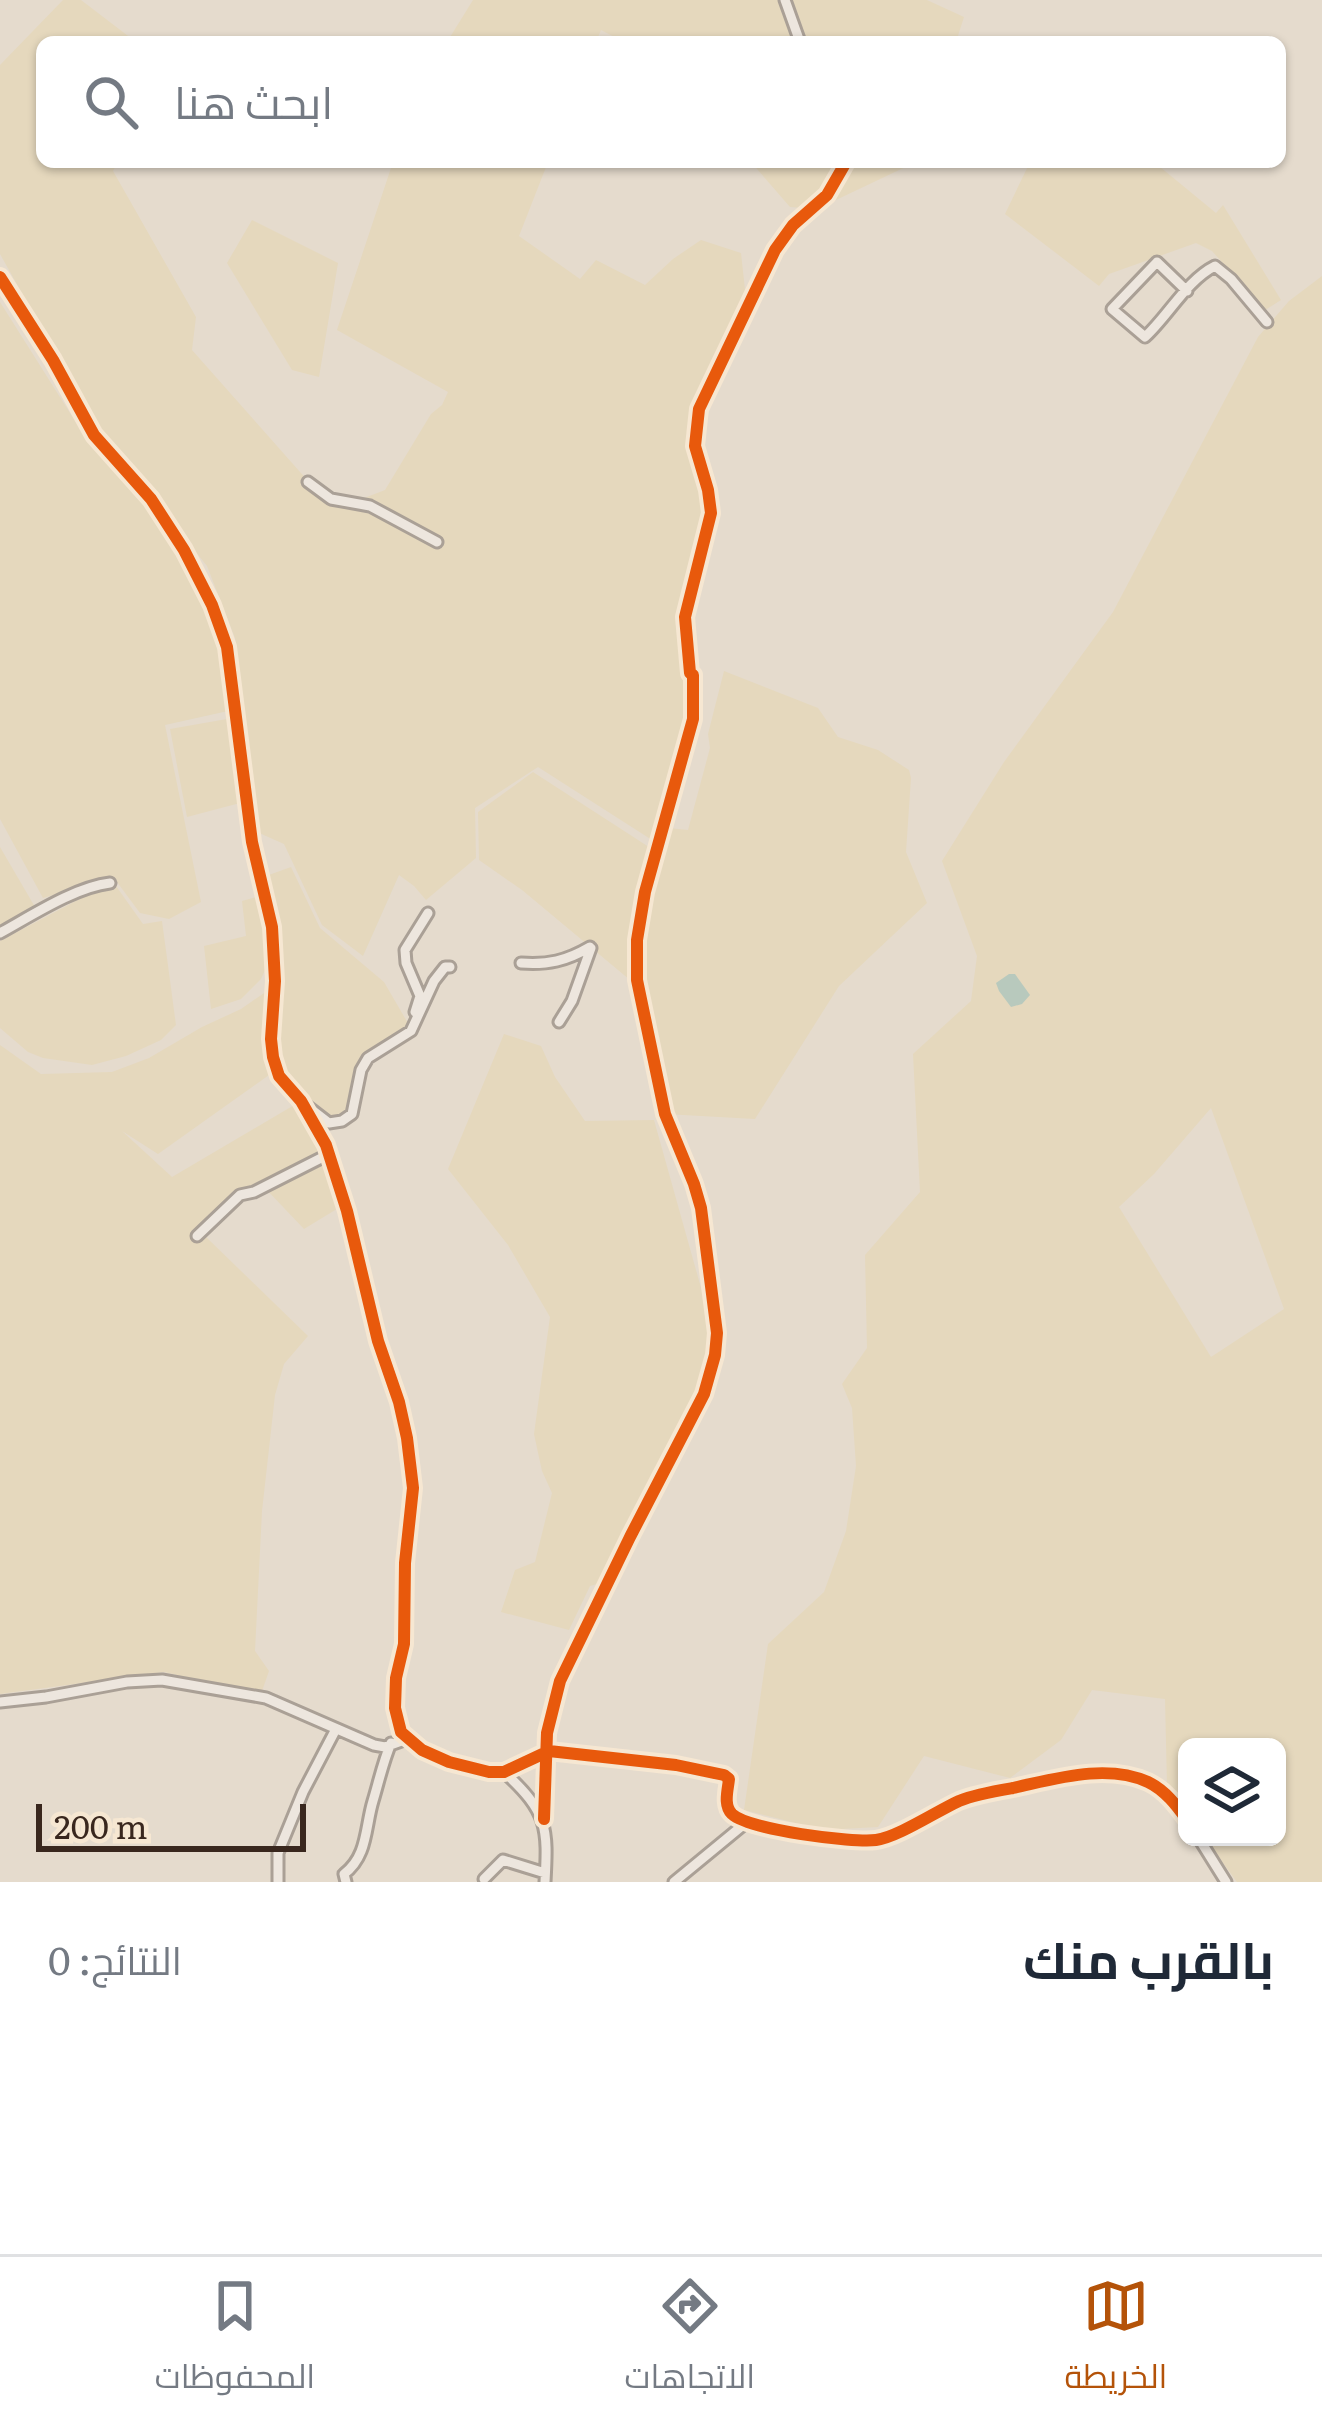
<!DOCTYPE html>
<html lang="ar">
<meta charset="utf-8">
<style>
:root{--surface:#fff;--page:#f2f2f3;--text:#1f2937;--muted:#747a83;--line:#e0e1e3;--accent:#b45309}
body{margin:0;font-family:Literata,Cairo,serif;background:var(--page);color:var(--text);direction:rtl}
.controls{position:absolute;right:36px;bottom:36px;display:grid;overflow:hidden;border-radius:18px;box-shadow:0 3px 9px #0004}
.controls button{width:108px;height:108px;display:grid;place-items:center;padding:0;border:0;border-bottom:3px solid var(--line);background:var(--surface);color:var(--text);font:60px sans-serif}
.scale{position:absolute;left:36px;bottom:30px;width:270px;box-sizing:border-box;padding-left:12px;border:6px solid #39271e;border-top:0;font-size:33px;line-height:42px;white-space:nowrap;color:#39271e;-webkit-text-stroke:9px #f6e7d2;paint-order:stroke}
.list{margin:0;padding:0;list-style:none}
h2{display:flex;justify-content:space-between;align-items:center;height:156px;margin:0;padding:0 48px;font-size:51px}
h2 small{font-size:39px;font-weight:400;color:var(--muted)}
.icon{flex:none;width:66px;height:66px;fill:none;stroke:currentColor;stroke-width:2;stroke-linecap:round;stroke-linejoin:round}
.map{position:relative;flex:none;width:1322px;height:1882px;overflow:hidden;direction:ltr}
.search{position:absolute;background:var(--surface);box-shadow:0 3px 9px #0004;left:36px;right:36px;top:36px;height:132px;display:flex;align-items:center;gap:30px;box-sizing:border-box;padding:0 42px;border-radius:18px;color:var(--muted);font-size:45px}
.sheet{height:372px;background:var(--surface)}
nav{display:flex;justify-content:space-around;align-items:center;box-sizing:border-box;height:168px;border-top:3px solid var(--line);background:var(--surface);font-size:33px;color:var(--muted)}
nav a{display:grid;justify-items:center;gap:6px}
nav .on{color:var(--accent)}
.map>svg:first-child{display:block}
.farmland{fill:#e5d8bd;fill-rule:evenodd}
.water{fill:#b8c9bd}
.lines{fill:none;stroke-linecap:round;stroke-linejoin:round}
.street-casing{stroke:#aaa096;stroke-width:15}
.street{stroke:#ede6de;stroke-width:9}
.cycleway-casing{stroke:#f6e7d2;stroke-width:20}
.cycleway{stroke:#e8590c;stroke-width:12}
</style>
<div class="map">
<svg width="1322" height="1882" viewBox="0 0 1322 1882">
<rect width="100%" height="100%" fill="#e5dbcd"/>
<path class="farmland" d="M63,0H81L136,42H42V162H118L113,171L196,317L192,350L308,481L346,505L385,490L431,414L442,405L448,392L337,330L393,162H548L519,236L580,279L596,260L645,285L673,259L701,240L741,253L747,308L692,426L703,517L678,633L691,715L652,840L538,767L475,808L476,858L426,900L414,886L399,875L363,956L322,925L284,844L257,832L235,638L207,566L99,431L0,254V65Z
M473,0H927L964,17L956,42H624L601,30L596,42H447Z
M751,162H916L817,209L790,207Z
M1030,162H1154L1216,213L1223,205L1281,300L1265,310L1212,251L1196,243L1109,274L1099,286L1005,214Z
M252,220L338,263L319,377L292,370L227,263Z
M1322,276V1882H1237L1204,1837H1277V1747H1187V1813L1167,1786L1165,1699L1092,1690L1061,1740L1010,1778L924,1756L878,1827L823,1830L744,1810L768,1644L824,1592L846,1531L856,1466L852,1408L842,1384L867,1348L865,1255L920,1192L913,1054L971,1001L977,956L942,861L1004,762L1113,612L1258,337L1289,301ZM1211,1108L1284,1309L1211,1357L1119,1207L1154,1174Z
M0,302L87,440L139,496L188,562L218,641L228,711L165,725L201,902L169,919L140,913L114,878L43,898L0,819Z
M724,671L818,708L838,737L878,750L909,770L911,778L906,852L927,903L839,986L755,1119L665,1114L632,1002L641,915L668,828L688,830L710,748L708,734Z
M227,719L240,803L187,817L170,729Z
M533,772L652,849L641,891L630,980L522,890L479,860L478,812Z
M0,847L35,907L0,927Z
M291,867L320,928L384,982L409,1025L358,1061L349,1112L331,1116L312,1104L283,1074L277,1057L282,995L274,910L266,876Z
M116,886L143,924L162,921L176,1025L161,1040L126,1056L92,1065L43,1058L28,1052L0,1028V941L89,894Z
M259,896L269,961L261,979L241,999L211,1009L204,946L246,936L242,901Z
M267,991L265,1039L269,1075L158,1154L122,1131L172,1177L301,1101L345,1204L304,1229L264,1187L240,1195L205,1236L308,1336L284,1364L275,1395L262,1511L255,1651L269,1671L261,1694L164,1672L0,1694V1045L41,1074L112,1072L149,1058L202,1027L241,1009Z
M504,1034L541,1046L555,1077L585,1121L654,1120L703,1295L708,1332L709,1380L597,1584L590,1586L569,1630L501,1612L515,1570L535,1562L552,1493L542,1471L534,1434L550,1317L508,1245L448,1169Z"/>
<path class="water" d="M1009,974H1015L1030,995L1022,1004L1011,1007L999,991L996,983Z"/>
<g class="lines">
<defs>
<path id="street" d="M785,0L800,42
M0,277L53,360L94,435L151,499L184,550L212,605L227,647L252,842L272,927L275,981L271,1039L273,1057L279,1076L301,1101L326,1145L347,1211L378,1341L399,1402L407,1438L413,1488L405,1563L404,1644L396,1678L395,1708L401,1732L422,1750L449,1762L489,1772H504L549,1751L676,1765L724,1775L729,1779C728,1790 723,1805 732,1814C749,1830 852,1843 876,1840C898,1837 937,1811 959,1801C976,1794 995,1791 1013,1788C1055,1779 1106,1763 1148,1782C1165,1790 1177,1806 1187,1820
M1187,291L1157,262L1112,309L1145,337C1168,316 1187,280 1215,266L1231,279L1267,322
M308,482L331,499L370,506L437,542
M0,933C31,916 75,887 110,883
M521,963C548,965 566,961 590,947
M415,1012L420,996L406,963L405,950L428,913
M559,1022L572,1001L591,948
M307,1106L329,1123L342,1121L352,1114L361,1070L368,1058L411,1031L434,981L445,967H450
M197,1236L240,1195L254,1192L329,1154
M0,1702L46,1697L127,1682L162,1680L266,1698L374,1745L385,1747L407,1739
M504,1772C548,1812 548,1828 545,1882
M544,1819L547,1733L560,1681L630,1537L704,1394L715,1355L717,1333L701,1208L694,1184L665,1114L637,980V940L645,892L693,719V675L690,673L685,617L711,513L708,490L695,446L699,409L775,250L793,225L827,195L846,162
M1198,1837L1226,1882
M484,1879L503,1860L545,1873
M278,1882V1853L303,1792L336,1729
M346,1882L344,1874C368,1856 365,1827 373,1801C379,1781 383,1762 391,1743
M674,1882L748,1821"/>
</defs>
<use href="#street" class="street-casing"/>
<use href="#street" class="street"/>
<defs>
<path id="cycleway" d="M0,277L53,360L94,435L151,499L184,550L212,605L227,647L252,842L272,927L275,981L271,1039L273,1057L279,1076L301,1101L326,1145L347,1211L378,1341L399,1402L407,1438L413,1488L405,1563L404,1644L396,1678L395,1708L401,1732L422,1750L449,1762L489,1772H504L549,1751L676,1765L724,1775L729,1779C728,1790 723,1805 732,1814C749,1830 852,1843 876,1840C898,1837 937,1811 959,1801C976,1794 995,1791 1013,1788C1055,1779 1106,1763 1148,1782C1165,1790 1177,1806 1187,1820
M544,1819L547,1733L560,1681L630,1537L704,1394L715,1355L717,1333L701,1208L694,1184L665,1114L637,980V940L645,892L693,719V675L690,673L685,617L711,513L708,490L695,446L699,409L775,250L793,225L827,195L846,162"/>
</defs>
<use href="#cycleway" class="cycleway-casing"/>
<use href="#cycleway" class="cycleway"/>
</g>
</svg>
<div class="controls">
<button><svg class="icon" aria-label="layers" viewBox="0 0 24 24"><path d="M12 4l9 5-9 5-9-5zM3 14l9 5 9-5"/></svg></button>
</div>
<div class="scale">200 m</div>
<div class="search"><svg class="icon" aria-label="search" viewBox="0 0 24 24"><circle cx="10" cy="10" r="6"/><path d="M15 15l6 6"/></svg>ابحث هنا</div>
</div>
<section class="sheet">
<h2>بالقرب منك<small>النتائج: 0</small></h2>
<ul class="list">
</ul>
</section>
<nav>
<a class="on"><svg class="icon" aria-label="map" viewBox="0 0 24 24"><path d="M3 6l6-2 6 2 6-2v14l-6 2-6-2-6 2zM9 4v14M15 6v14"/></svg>الخريطة</a>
<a><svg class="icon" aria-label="directions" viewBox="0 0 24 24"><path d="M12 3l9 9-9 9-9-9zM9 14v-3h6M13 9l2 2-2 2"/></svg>الاتجاهات</a>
<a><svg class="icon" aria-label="saved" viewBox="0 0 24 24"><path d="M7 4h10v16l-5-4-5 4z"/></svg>المحفوظات</a>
</nav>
